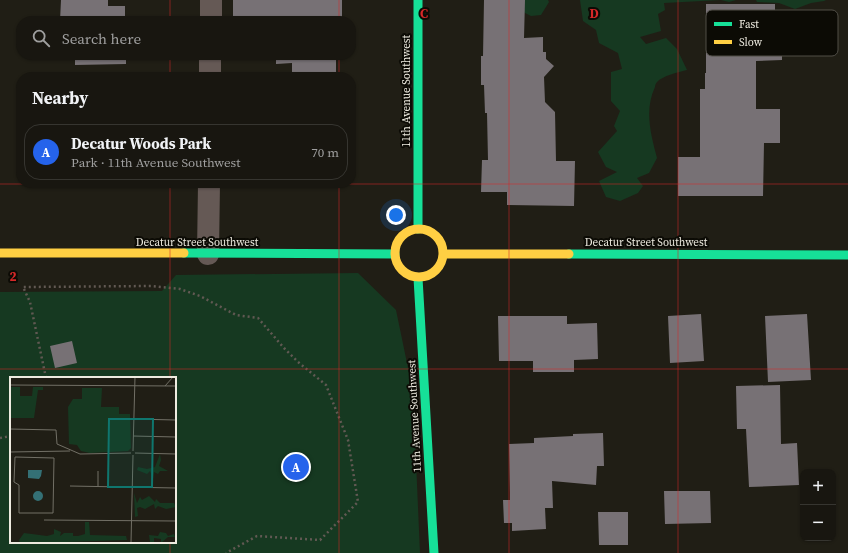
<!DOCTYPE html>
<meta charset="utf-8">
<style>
:root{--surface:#181610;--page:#25231e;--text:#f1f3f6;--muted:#9f9f9f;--line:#363530;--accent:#2563eb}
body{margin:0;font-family:"Source Serif 4",serif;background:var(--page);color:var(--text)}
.controls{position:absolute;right:12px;bottom:12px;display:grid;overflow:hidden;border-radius:8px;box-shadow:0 1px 3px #0004}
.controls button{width:36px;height:36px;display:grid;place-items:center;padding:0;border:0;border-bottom:1px solid var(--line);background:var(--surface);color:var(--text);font:20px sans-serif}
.you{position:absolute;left:396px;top:215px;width:14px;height:14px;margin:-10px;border:3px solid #fff;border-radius:50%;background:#1a73e8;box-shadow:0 0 0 6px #1a73e833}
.badge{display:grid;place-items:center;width:26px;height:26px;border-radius:50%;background:var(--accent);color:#fff;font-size:13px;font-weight:700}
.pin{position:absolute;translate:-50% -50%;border:2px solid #fff;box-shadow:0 1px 4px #0006}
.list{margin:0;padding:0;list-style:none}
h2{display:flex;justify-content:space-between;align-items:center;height:52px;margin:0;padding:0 16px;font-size:17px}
h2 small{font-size:13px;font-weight:400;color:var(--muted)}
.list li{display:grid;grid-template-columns:26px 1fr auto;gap:12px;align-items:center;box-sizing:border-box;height:56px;margin:0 8px 8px;padding:0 8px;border:1px solid var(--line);border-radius:16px}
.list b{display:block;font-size:15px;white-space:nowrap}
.list p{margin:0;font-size:13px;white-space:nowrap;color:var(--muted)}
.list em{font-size:13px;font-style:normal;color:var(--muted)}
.icon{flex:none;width:22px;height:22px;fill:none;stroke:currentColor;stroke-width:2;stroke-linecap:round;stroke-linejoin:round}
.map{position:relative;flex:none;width:848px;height:553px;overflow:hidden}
.search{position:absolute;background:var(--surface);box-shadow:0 1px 3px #0004;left:16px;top:16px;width:340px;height:44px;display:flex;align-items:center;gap:10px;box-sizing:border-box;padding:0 14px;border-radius:16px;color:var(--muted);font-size:15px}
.panel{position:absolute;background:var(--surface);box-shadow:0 1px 3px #0004;left:16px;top:72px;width:340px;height:116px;border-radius:16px}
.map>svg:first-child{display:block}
.green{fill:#163921;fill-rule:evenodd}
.building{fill:#777175}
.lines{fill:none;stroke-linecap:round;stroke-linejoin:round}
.path{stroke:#615953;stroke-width:2.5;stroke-dasharray:2 3;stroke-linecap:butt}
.street{stroke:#655955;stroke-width:22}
.fast{stroke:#16e098;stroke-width:9}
.slow{stroke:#ffcf43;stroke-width:9}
.grid{fill:none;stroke:#d62828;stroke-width:1;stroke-opacity:0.55}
.labels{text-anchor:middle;stroke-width:4;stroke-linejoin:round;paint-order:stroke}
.street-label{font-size:11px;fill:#eeebe0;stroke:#0c0b05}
.inset-road{fill:none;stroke:#727066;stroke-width:1}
.view{fill:#0f766e;fill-opacity:0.15;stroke:#0f766e;stroke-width:2}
.inset-edge{fill:none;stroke:#eeebe0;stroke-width:2}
.key{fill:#0c0b05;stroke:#504e47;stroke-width:1}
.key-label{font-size:11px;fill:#eeebe0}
.grid-label{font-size:13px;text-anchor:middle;font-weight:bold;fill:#d62828;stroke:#0c0b05;stroke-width:4;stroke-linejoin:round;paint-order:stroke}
</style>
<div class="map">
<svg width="848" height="553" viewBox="0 0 848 553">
<rect width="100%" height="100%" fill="#201e15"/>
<path class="green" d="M516,0H548L549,2L541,15L531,16L521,11Z
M580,0H736L729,2L721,0L664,3L665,10L658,14L661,31L640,37L646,44L666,38L677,49L687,70C679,72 662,76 657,82C656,83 655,85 655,87C644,110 651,135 657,158L649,173L637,178L643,186L638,193L620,201L606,197L599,181L617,172L606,167L598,152L617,131L614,126L620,111L611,101V72L622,69L618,53L599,43L596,30L583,21Z
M756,0H826L824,1L811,3L795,9L779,3L757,2Z
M358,273L396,310L413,392L420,553H0V292L162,291L176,275ZM11,378H175V542H11Z"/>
<path class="building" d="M61,0H108V6H125V21H60Z
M233,0H342V21H233Z
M484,0H525L524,38L543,37V52H546V59L554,66L544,77L545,102L555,112L556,161H575L574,206L507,205V192H481L482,160H488L487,113H485L484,85H481V56H483Z
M706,4H775V32H782V60L756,61V109H780V143H764L763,196H678V157H700V89H705V73H706Z
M75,55H126V64L75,65Z
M276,55H336V77H292V63L276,64Z
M701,314L704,361L670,363L668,316Z
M807,314L811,380L768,382L765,316Z
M498,316H567V324L597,323L598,359L574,360V372H533V361H499Z
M72,341L77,363L55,368L50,346Z
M780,385L781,444L797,443L799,485L749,487L746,429H737L736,386Z
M603,433L604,466H597L596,485L552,481L553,508H545L546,529L512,531V523H504L503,500H510V493L509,444L534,443V438L573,436V434Z
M664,491H710L711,523L665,524Z
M598,512H628V545H599Z"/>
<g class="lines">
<path class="path" d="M46,378L30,302L23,287L151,286L180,289L200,296L236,315L258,318L284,348L298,362L326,385L348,440L358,502L320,540L257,536L226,553
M0,438L11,436"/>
<path class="street" d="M211,21V0
M210,77V55
M208,254L209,183"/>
<path class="fast" d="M418,0V229
M184,253L395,254
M569,254L848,255
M418,278L434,553"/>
<path class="slow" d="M395 253a24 24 0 1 1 48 0a24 24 0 1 1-48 0Z
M0,253H184
M443,254H569"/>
</g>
<path class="grid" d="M170,0V21M339,0V21M509,0V553M678,0V553M170,55V77M339,55V77M170,183V378M339,183V553M0,184H848M0,369H848M170,542V553"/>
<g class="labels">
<g class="street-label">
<text transform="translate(406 91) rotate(-90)" y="4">11th Avenue Southwest</text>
<text x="197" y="246">Decatur Street Southwest</text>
<text x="646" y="246">Decatur Street Southwest</text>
<text transform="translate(414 416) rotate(-93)" y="4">11th Avenue Southwest</text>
</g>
</g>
<g transform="translate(10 377)">
<rect width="166" height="166" fill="#201e15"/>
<path d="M0,10H10V19H22L23,10H33V13H28L24,41H0ZM72,11H92L91,30H109V37H120L121,71L118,74L80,76L71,74L67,68L59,67L58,30L63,22H72ZM150,77L151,83L149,89L158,94H150L148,97L144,95L143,102L140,94L137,97L127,93L128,90L137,92L145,90ZM124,116L127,126L130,120L132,123L139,119L145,125L146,122L150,126H164L166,130L156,132L148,129L145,132L144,127L135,132L130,130L127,131L128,139L125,140ZM75,145H79L80,158L116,159L117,163L26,166H10L9,163L14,156L37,159L44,157V152L51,155L50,159L54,156H63V159H68L75,157ZM150,155L156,156L158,159L164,157L165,160H158L151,166V162L144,161V166L140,165L139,158L148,159Z" fill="#163921"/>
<path d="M18,93H32L31,99L29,102L18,101ZM23 119a5 5 0 1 1 10 0a5 5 0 1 1-10 0Z" fill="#347075"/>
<path class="inset-road" d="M0,8L166,9M155,9L163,0M123,42L166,43M0,52L46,53L47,67L70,77L121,76M123,59L166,60M123,74L125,0M0,75L60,74M125,76L166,77M5,80L44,81L43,136H9V108L4,105ZM60,109L166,111M88,109V94M0,111V139M34,143L166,144M121,166L123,78"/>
<path class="view" d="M99,42H143L142,110H98Z"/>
<rect width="166" height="166" class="inset-edge"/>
</g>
<rect x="706" y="10" width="132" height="46" rx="6" class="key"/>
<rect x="714" y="22" width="18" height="4" fill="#16e098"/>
<rect x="714" y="40" width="18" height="4" fill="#ffcf43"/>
<g class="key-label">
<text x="739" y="28">Fast</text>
<text x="739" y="46">Slow</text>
</g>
<g class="grid-label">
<text x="424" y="18">C</text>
<text x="594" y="18">D</text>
<text x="13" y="281">2</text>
</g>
</svg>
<div class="controls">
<button>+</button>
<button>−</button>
</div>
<div class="you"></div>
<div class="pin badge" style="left:296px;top:467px">A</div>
<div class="search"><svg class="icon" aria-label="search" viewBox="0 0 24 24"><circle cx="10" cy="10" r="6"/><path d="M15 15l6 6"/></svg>Search here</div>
<section class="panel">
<h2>Nearby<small></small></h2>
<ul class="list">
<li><span class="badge">A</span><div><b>Decatur Woods Park</b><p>Park · 11th Avenue Southwest</p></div><em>70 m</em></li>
</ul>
</section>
</div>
